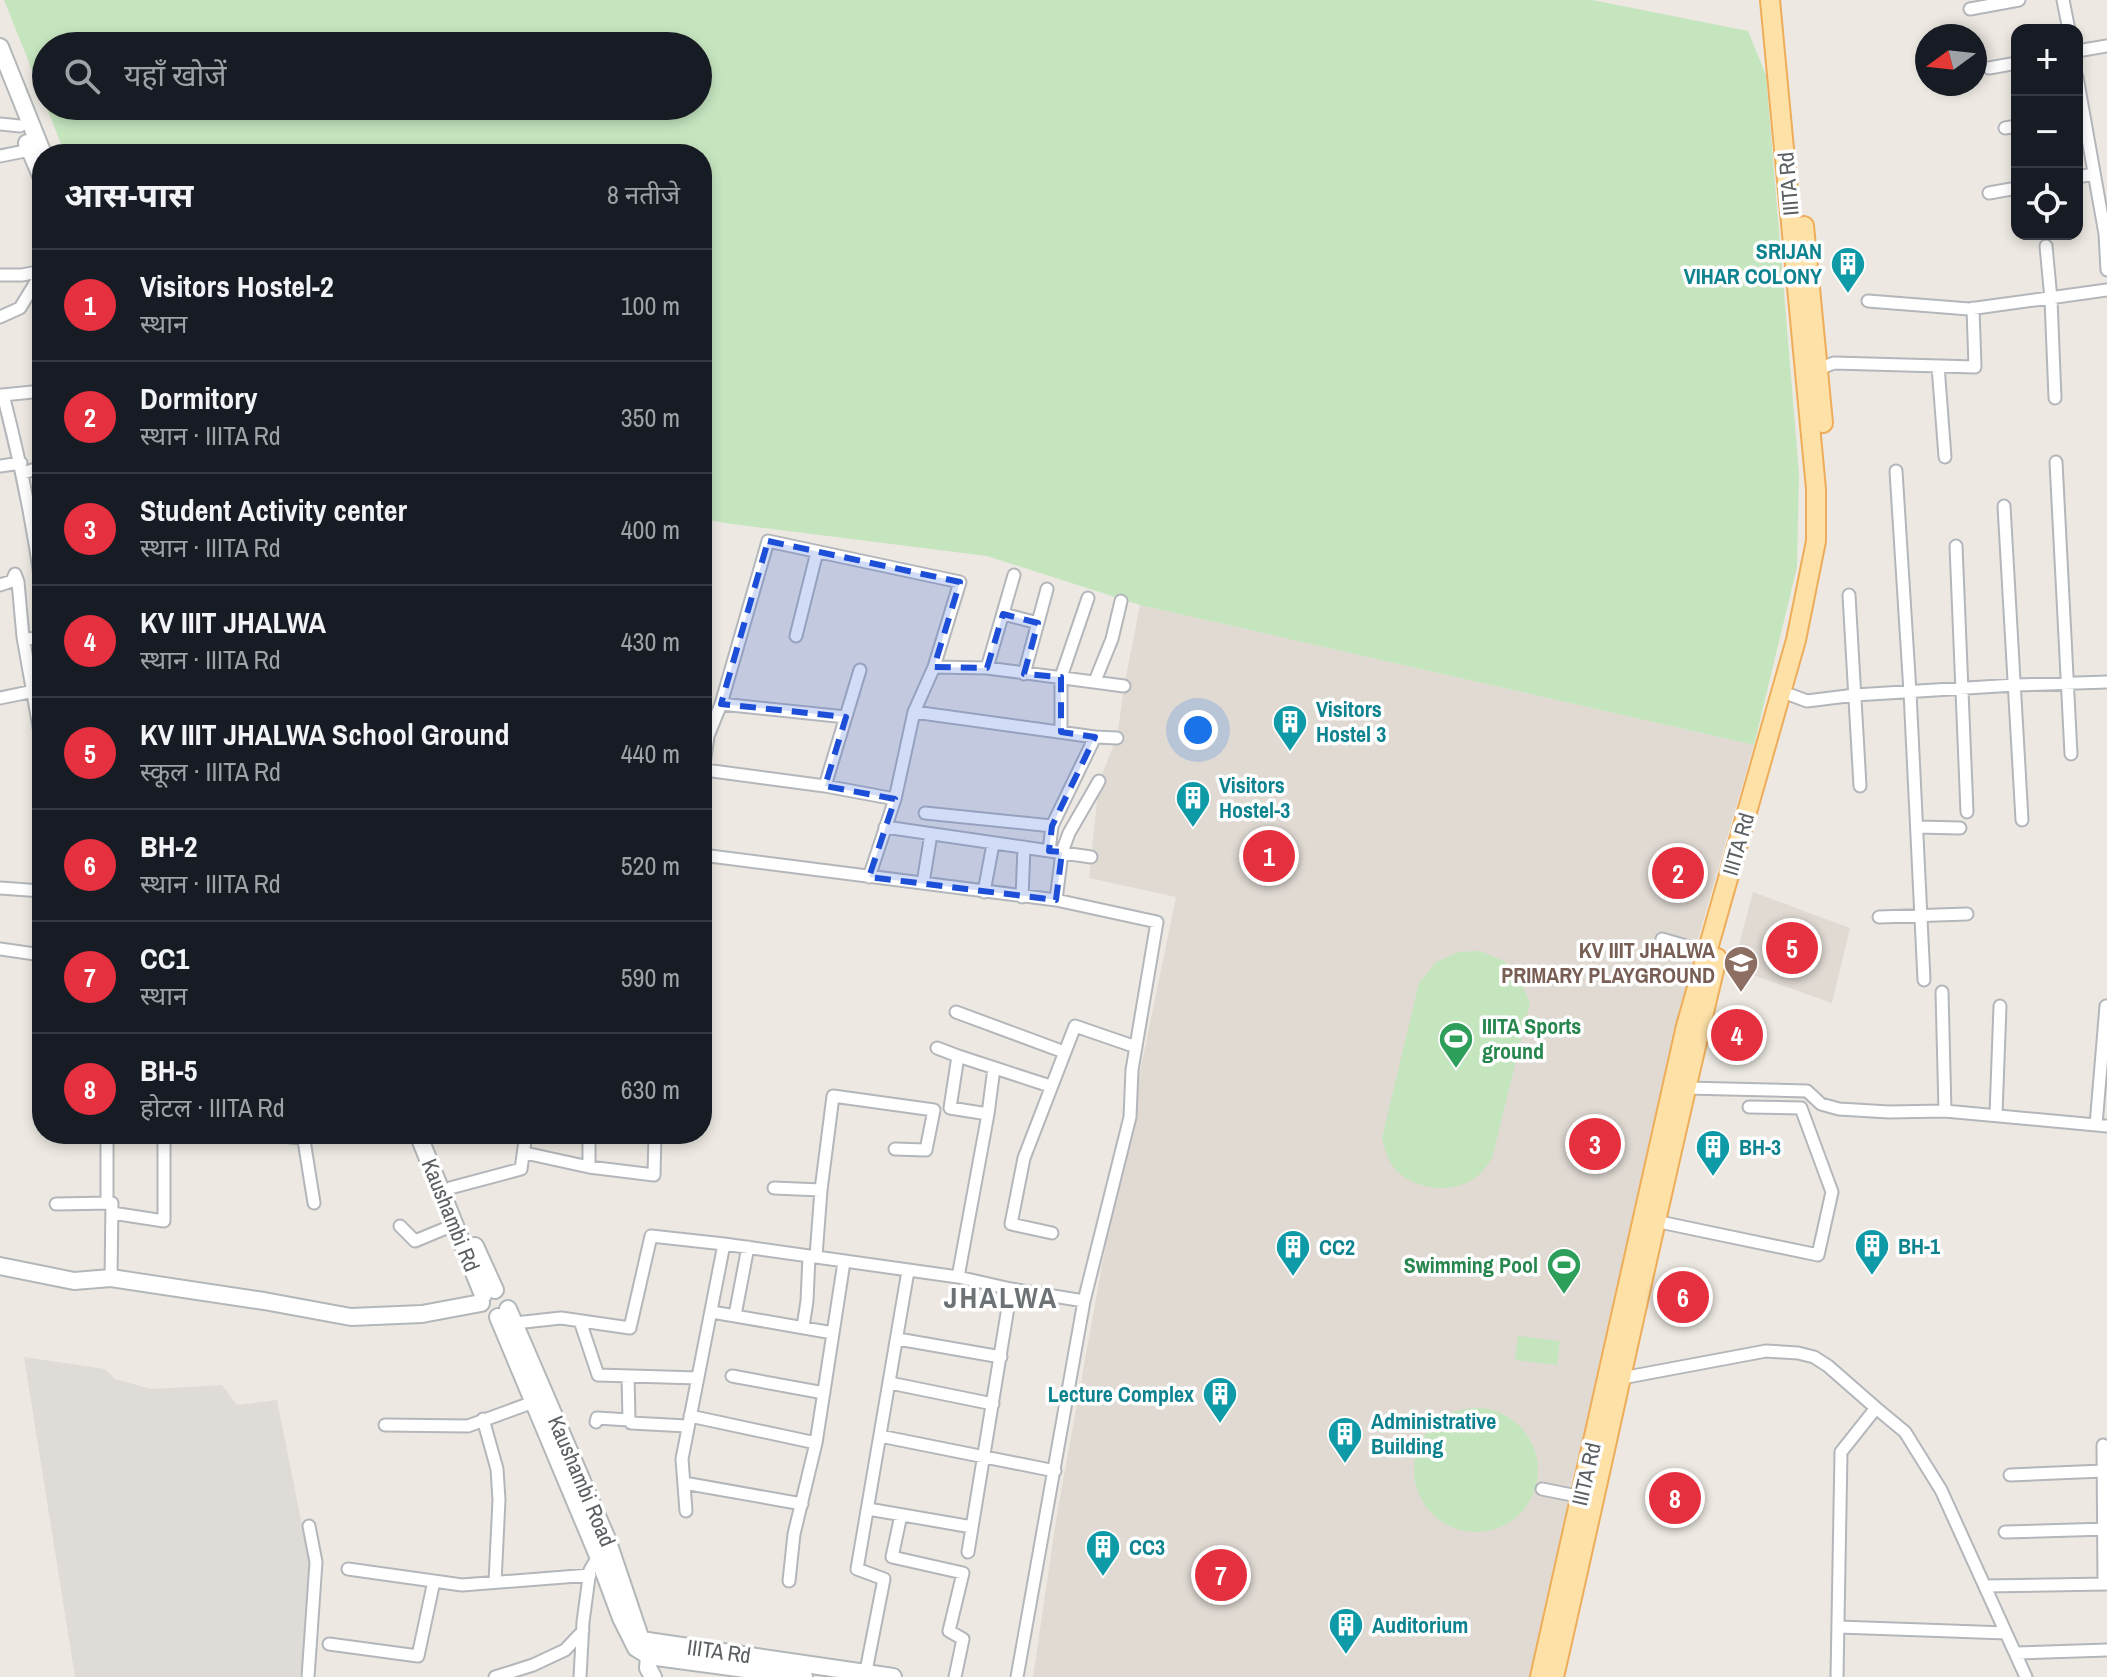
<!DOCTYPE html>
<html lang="hi">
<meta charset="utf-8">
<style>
:root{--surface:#171b24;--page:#242831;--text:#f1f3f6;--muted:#9ea1a6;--line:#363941;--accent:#e5303f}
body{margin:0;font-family:"Archivo Narrow","Noto Sans Devanagari",sans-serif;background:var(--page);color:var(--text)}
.controls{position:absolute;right:24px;top:24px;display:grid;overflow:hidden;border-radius:16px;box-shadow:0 4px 12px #0003}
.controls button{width:72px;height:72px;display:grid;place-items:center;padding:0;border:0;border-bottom:2px solid var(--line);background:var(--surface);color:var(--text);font:40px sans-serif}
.compass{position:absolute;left:1915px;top:24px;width:72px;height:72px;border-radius:50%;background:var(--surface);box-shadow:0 4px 12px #0003;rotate:255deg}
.you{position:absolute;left:1198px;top:730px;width:28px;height:28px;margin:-20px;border:6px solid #fff;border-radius:50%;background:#1a73e8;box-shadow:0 0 0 12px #1a73e833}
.badge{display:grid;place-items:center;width:52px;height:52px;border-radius:50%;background:var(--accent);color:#fff;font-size:26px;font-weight:700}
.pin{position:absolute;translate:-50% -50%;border:4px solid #fff;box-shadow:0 2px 8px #0006}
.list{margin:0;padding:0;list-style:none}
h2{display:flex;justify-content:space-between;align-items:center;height:104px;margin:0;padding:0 32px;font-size:34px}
h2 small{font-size:26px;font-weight:400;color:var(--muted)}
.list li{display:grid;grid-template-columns:52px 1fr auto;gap:24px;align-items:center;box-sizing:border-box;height:112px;padding:0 32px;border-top:2px solid var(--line)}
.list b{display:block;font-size:30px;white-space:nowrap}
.list p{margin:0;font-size:26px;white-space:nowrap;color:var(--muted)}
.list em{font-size:26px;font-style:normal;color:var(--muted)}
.icon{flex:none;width:44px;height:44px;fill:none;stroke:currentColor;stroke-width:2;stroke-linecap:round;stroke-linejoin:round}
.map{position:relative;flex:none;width:2107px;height:1677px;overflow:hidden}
.search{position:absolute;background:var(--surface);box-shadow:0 4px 12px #0003;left:32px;top:32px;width:680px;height:88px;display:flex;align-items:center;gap:20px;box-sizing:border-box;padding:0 28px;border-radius:44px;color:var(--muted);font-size:30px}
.panel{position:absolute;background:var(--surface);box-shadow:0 4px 12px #0003;left:32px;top:144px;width:680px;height:1000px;border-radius:32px}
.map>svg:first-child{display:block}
.industrial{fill:#dfdbd7}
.education{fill:#e0dad3}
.green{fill:#c5e5bf}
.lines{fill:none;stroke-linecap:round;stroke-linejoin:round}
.street-casing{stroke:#b3b6ba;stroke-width:15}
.secondary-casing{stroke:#b2b7ba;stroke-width:20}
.primary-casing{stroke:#eead5a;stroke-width:22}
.street{stroke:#fff;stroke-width:11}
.secondary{stroke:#fff;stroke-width:16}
.primary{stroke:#fde1a7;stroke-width:18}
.marked{fill:#1d4ed8;fill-opacity:0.2;stroke:#1d4ed8;stroke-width:6;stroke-dasharray:16 10;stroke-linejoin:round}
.labels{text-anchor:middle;stroke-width:7;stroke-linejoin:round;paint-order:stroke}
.street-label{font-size:22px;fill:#5b6063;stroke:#fff}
.culture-label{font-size:22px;font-weight:bold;fill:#0d838f;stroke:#fff;text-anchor:start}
.education-label{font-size:22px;font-weight:bold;fill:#785e54;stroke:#fff;text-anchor:end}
.leisure-label{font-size:22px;font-weight:bold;fill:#27864d;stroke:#fff;text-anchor:start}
.district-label{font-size:30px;font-weight:bold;letter-spacing:2px;fill:#6c7275;stroke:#fff}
</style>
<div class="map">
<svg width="2107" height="1677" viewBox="0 0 2107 1677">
<rect width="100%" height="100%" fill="#ede9e2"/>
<path class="industrial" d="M24,1357L105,1369L115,1379L151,1389L222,1385L237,1405L277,1400L310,1565L306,1635L300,1677H75Z"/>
<path class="education" d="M1140,605L1754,745L1695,949L1531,1677H1033L1056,1520L1116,1188L1176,897L1089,878L1099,781L1117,738L1124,686Z
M1753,892L1850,928L1832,1003L1733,968Z"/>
<path class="green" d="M4,0H1592L1748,31L1766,75L1799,473L1797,567L1754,745L1140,605L987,556L732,524L702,519V154H65L46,106H698V46H46V105Z
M1480,951L1504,961L1519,978L1530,1003L1492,1159C1487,1165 1481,1174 1475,1178C1450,1196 1406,1189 1390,1162C1386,1155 1384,1145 1382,1138L1419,983L1436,962L1459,952Z
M1518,1336L1560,1341L1557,1365L1515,1360Z
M1414 1470a62 62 0 1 1 124 0a62 62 0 1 1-124 0Z"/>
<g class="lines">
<defs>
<path id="street" d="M2063,0L2069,30
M1970,9L2019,0
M2077,51L2107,46
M1989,68L2017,63
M2077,77L2105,234L2107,270
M0,124L20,126
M2005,128L2017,126
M0,156L30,150
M2077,177L2094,174
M1989,193L2017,188
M2046,246L2051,299L2055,398
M0,275H22L42,271
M1868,301L1969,309L2107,290
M0,317L20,308L42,272
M1938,366L1945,457
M1818,369L1834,363L1975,367L1973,308
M0,395H3C20,460 33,524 42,589
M3,395L42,391
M2056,462L2071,754
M0,466L21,463
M1896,471L1910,692L1924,980
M23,473L42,467
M2004,506L2022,820
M1956,546L1967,812
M0,585L12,581L15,574L18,582L23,637L42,744
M1849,595L1860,786
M1003,614L1038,623
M796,636L817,552
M25,639L42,638
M934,667L987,668L1124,686
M987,668L1014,575
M1024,674L1047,589
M1095,681L1112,639L1121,601
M1791,695L1807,701L1855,695L2015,685L2107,682
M0,698L34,691
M721,704L846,717
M914,712L1095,737L1117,738
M1061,732V677L1088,598
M705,770L825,786L895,799
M702,779L708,736L721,704L768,541L960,582L934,667L914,712L895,799L869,877
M825,786L860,670
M925,813L1052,826L1095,737
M885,827L1091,857
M1918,827L1960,828
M1049,851L1052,826
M702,855L1056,900L1157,922L1132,1070L1130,1117L1084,1301L1017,1677
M923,883L931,834
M0,888L42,891
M984,892L993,844
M1022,897L1024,847
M1056,900L1062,852L1069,833L1099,781
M1879,917L1967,914
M1662,939L1710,953
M0,949L42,955
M1942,992L1945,1111
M956,1012L1064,1052
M937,1048L958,1056L950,1108L988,1114L958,1277
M958,1056L1050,1086
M1686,1088L1807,1091L1821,1104L1839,1109L1889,1112L1945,1111L2107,1126
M988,1114L994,1068
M1996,1114L2000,1006
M2096,1125L2106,1006
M107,1134V1203H112L111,1278
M261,1134L302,1138V1134
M303,1134L314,1203
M525,1153L589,1167L654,1175L655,1134
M589,1167V1134
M450,1188L521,1169L526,1134
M774,1188L821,1190
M56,1204L111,1203
M112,1213L164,1221V1134
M1655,1221L1818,1255L1832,1192L1801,1108L1749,1107
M400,1226L415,1241L456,1224
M1052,1233L1011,1224L1024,1158L1075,1026L1136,1047
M816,1256L821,1190L833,1096L934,1110L926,1150L895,1149
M712,1312L833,1333
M735,1315L748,1247
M580,1321L598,1375L698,1378
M515,1323L561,1318L630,1328L651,1236L724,1244L958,1277L1011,1289L1084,1301
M803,1327L807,1301L809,1256
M898,1339L1001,1357
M628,1376L629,1420
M732,1376L824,1393
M1622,1378L1766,1351L1798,1353L1814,1357L1828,1366L1876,1408L1841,1452L1837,1677
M890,1383L993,1404
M1876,1408L1905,1432L1941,1490L2026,1677
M690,1416L816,1443
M483,1419L497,1469L499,1500L495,1582
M596,1422L597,1418L629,1420L631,1423L687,1426V1431
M385,1425L468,1426L539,1400
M880,1436L1055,1471
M2103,1445L2104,1584
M2010,1475L2103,1471
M684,1483L802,1504
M1542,1489L1587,1498
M868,1509L972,1527
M686,1511L682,1459L724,1244
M901,1515L892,1557L963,1573L949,1631L963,1639L955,1677
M2005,1532L2107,1529
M968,1552L1011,1289
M348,1569L462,1585L590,1575
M789,1581L794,1534L816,1443L844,1262
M1985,1586L2107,1584
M1839,1627L2006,1633
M329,1644L418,1656L434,1581
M2015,1653L2107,1650
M865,1676L884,1579L857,1569L908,1271
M308,1677L316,1562L309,1526
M495,1677L533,1665L565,1650L583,1631
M580,1677L583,1622L590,1570L600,1553"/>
<path id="secondary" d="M0,47L43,154
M27,143L42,178
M418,1134L483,1295
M475,1246L495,1290
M0,1266L74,1281L111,1278L264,1301L351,1317L422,1314L481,1303
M508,1309L607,1539L641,1640L649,1656L648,1668L653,1677
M498,1317L598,1556L621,1618L636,1648L649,1656L804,1677
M641,1640L893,1677"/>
<path id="primary" d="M1804,226L1823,423
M1540,1677L1686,1026L1796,640L1816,541V489L1770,0
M1554,1677C1609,1437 1659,1197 1717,958"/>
</defs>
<use href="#street" class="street-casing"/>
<use href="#secondary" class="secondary-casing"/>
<use href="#primary" class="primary-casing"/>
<use href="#street" class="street"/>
<use href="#secondary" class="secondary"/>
<use href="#primary" class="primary"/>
</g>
<path class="marked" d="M768,541L960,582L934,667L987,668L1003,614L1038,623L1024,674L1061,677V732L1095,737L1052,826L1049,851L1062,852L1056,900L869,877L895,799L825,786L846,717L721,704Z"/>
<defs>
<symbol id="building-pin" viewBox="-11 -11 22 30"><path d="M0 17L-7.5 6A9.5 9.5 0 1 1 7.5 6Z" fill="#0f9aa8" stroke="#fff"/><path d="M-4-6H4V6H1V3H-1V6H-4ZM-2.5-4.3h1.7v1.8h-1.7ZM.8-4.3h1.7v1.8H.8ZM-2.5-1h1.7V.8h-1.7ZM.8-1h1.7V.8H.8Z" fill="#fff"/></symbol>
<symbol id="school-pin" viewBox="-11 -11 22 30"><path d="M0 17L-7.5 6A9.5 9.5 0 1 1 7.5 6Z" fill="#8d6e63" stroke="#fff"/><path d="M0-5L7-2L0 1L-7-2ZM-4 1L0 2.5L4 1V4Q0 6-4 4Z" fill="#fff"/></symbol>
<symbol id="stadium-pin" viewBox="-11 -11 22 30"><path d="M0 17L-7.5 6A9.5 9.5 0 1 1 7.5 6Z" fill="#2e9e5b" stroke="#fff"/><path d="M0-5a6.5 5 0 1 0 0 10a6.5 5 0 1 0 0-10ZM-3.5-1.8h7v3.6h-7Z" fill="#fff"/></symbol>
</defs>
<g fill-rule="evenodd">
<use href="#building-pin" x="1828" y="244" width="40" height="54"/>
<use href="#building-pin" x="1270" y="702" width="40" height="54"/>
<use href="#building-pin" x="1173" y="778" width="40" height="54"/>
<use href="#school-pin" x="1721" y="943" width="40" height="54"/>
<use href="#stadium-pin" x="1436" y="1019" width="40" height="54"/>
<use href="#building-pin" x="1693" y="1127" width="40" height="54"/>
<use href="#building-pin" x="1852" y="1226" width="40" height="54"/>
<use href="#building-pin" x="1273" y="1227" width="40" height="54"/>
<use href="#stadium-pin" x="1544" y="1245" width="40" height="54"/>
<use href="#building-pin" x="1200" y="1374" width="40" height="54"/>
<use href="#building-pin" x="1325" y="1414" width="40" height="54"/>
<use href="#building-pin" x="1083" y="1527" width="40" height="54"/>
<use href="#building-pin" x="1326" y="1605" width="40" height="54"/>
</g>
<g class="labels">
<g class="street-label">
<text transform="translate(1788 184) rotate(-95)" y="8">IIITA Rd</text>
<text transform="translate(1738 844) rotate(-74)" y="8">IIITA Rd</text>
<text transform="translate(451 1215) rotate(68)" y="8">Kaushambi Rd</text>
<text transform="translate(1586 1474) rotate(-77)" y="8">IIITA Rd</text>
<text transform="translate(582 1481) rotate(67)" y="8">Kaushambi Road</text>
<text transform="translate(719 1651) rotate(8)" y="8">IIITA Rd</text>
</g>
<g class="culture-label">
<text x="1822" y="259" text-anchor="end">SRIJAN<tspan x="1822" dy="25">VIHAR COLONY</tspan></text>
<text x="1316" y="717">Visitors<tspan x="1316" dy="25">Hostel 3</tspan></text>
<text x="1219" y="793">Visitors<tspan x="1219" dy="25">Hostel-3</tspan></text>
<text x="1739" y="1155">BH-3</text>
<text x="1898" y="1254">BH-1</text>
<text x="1319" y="1255">CC2</text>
<text x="1194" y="1402" text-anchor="end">Lecture Complex</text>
<text x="1371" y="1429">Administrative<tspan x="1371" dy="25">Building</tspan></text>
<text x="1129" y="1555">CC3</text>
<text x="1372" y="1633">Auditorium</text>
</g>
<g class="education-label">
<text x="1715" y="958">KV IIIT JHALWA<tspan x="1715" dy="25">PRIMARY PLAYGROUND</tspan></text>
</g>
<g class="leisure-label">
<text x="1482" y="1034">IIITA Sports<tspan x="1482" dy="25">ground</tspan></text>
<text x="1538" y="1273" text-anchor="end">Swimming Pool</text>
</g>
<g class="district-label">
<text x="1001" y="1308">JHALWA</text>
</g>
</g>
</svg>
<div class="controls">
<button>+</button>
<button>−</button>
<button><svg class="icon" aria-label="locate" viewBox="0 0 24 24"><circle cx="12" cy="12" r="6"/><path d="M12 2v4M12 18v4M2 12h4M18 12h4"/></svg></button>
</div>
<svg class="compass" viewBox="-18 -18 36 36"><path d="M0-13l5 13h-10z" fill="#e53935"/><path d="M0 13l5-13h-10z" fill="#9ea1a6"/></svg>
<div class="you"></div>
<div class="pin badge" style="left:1269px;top:856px">1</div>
<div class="pin badge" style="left:1678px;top:873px">2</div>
<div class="pin badge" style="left:1595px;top:1144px">3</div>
<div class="pin badge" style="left:1737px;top:1035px">4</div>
<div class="pin badge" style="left:1792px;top:948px">5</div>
<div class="pin badge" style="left:1683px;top:1297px">6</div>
<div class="pin badge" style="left:1221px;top:1575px">7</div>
<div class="pin badge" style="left:1675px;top:1498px">8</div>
<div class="search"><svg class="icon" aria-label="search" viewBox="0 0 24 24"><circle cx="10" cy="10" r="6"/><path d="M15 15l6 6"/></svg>यहाँ खोजें</div>
<section class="panel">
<h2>आस-पास<small>8 नतीजे</small></h2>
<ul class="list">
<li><span class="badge">1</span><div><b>Visitors Hostel-2</b><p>स्थान</p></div><em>100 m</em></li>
<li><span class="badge">2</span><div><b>Dormitory</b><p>स्थान · IIITA Rd</p></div><em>350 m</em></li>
<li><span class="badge">3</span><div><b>Student Activity center</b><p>स्थान · IIITA Rd</p></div><em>400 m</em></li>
<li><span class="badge">4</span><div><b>KV IIIT JHALWA</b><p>स्थान · IIITA Rd</p></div><em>430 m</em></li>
<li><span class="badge">5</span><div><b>KV IIIT JHALWA School Ground</b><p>स्कूल · IIITA Rd</p></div><em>440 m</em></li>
<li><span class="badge">6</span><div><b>BH-2</b><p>स्थान · IIITA Rd</p></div><em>520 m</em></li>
<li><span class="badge">7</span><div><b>CC1</b><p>स्थान</p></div><em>590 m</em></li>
<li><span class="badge">8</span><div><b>BH-5</b><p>होटल · IIITA Rd</p></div><em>630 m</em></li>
</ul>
</section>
</div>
